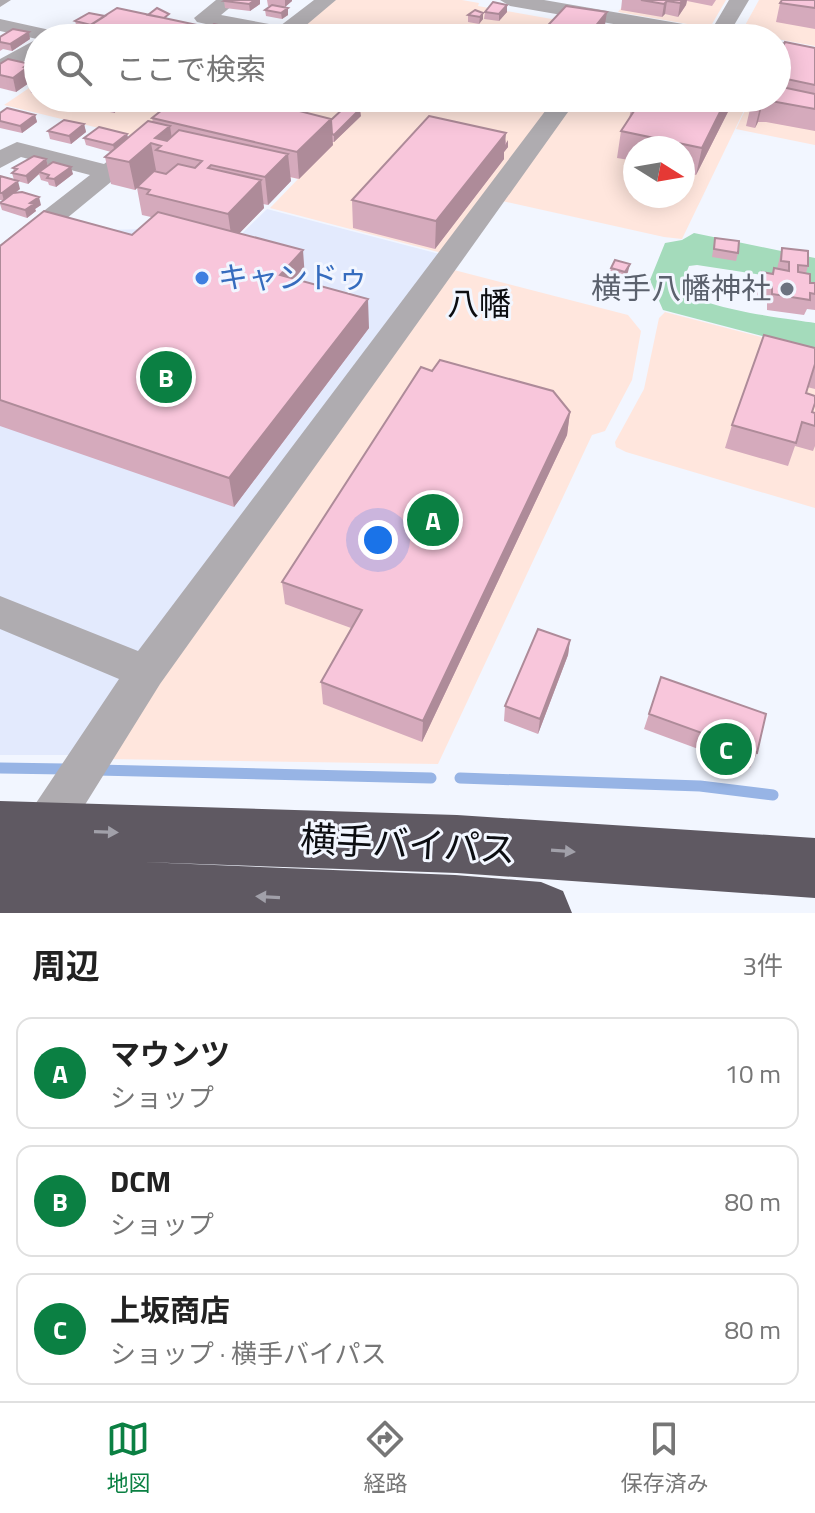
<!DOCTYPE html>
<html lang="ja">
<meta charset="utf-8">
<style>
:root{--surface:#fff;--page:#f6f6f6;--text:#222;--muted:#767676;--line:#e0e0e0;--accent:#0b8043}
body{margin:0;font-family:"Titillium Web","Noto Sans JP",sans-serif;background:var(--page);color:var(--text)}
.compass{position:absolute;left:623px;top:136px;width:72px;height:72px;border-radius:50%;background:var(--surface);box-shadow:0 4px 20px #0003;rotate:101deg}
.you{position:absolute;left:378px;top:540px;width:28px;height:28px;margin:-20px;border:6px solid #fff;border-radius:50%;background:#1a73e8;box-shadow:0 0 0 12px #1a73e833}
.badge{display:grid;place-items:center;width:52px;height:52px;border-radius:50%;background:var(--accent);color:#fff;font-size:26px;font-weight:700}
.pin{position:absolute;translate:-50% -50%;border:4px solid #fff;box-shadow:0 2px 8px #0006}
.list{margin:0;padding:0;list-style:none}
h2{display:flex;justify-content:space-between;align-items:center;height:104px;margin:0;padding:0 32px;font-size:34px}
h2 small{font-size:26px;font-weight:400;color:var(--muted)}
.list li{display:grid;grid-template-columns:52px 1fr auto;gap:24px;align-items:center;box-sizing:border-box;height:112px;margin:0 16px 16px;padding:0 16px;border:2px solid var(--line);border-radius:16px}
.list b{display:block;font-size:30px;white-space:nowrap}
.list p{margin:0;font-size:26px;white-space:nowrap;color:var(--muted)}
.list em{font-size:26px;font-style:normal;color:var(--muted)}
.icon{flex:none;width:44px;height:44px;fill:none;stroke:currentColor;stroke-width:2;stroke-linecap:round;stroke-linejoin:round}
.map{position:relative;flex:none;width:815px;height:913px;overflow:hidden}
.search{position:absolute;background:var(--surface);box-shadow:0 4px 20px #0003;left:24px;right:24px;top:24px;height:88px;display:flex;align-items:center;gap:20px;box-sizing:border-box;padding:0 28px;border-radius:44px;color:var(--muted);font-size:30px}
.sheet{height:488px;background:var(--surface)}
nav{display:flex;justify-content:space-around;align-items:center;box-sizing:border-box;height:112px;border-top:2px solid var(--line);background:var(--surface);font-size:22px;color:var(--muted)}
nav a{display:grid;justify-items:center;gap:4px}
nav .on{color:var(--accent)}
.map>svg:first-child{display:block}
.built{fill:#e3eafd}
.industrial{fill:#ffe6dd;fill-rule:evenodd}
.green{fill:#a4dbbb}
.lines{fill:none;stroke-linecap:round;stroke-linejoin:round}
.stream{stroke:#97b4e5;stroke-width:11}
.minor{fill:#afacb0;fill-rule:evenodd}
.highway{fill:#5f5962;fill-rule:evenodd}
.wall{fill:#d5aabc}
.shaded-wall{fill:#ae8b99}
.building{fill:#f8c6db;stroke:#ae8b99;stroke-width:2}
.oneway{fill:#a1a0a9}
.shop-dot{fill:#3f7fe0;stroke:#f2f6ff;stroke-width:3}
.worship-dot{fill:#6b7280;stroke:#f2f6ff;stroke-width:3}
.labels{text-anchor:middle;stroke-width:6;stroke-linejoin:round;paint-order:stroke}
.shop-label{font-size:30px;fill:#366cbe;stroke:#f2f6ff;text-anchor:start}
.worship-label{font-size:30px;fill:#5b616d;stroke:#f2f6ff;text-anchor:end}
.neighbourhood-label{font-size:32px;fill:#0c0d11;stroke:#f2f6ff}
.near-street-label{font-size:36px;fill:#0c0d11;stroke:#f2f6ff}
</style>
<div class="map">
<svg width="815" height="913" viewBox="0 0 815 913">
<rect width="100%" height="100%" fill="#f2f6ff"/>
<path class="built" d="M267,209L451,257L92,755H0V267L44,231L153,229L228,247Z"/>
<path class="industrial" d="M330,0H462L479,3L478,6L608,29L602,38H282Z
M627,0H726L712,24L699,26L618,12Z
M759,0H815V46L750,34L743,29Z
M777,56L815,63V145L736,129L751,98H777Z
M38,82V98H195L144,139L4,105Z
M213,98H557L442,253L270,208L298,179L154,145Z
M576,98H750L682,239L664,237L502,201ZM635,148H683V196H635Z
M454,270L628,315L641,331L632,380L605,431L592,435L438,764L103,759Z
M665,312L815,351V508L626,452L616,447L615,442L644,389L659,318Z"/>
<path class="green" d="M694,233L815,258V283L697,265L689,266L681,286C690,308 790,319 815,323V350L663,310L650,280L665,243L682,240Z"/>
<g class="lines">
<path class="stream" d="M0,768L65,769
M97,770L431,778
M460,778L700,786L773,795"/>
<path class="minor" d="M0,0H11L0,7Z
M216,0H239L221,15L280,26L314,0H336L291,38H268L197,22L194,18Z
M500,0H544L712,29L729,0H749L730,32L739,38H694L510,6Z
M0,19L59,32L62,36L38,38V54L0,74V59L37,39L0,31Z
M777,41L815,48V60L777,53Z
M188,98H213L10,265L0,267V245L90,175L21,157L0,168V150L17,142L104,164Z
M555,98H578L160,684L60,845L44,852L28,845L21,830L28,815L119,679L0,629V596L138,651Z"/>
<path class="highway" d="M0,801L457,815L815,838V898L457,873L143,862L455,875L541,882L563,891L572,913H0Z"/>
</g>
<path class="wall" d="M226,0H260V4L250,11L225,8L224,1Z
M267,0H292V1L285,7L288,8V15L282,19L266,16L265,10L270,6H268Z
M622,0H716L712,6L687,1L686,5L678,17L665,14L662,17L621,10Z
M815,0V29L776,22L780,3Z
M475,10L483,19L479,24L468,22V15Z
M485,12H507L499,21L484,19Z
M105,16L170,19L83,30L77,28L75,21Z
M227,27L228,34L222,38H203L202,33Z
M0,37L30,39L12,51L3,49L0,51Z
M815,48V131L766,122H758L755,128L746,126L751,105L777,98V59Z
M38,58V94L31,93L29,83L16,92L0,88V64H30Z
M53,98H134L114,113Z
M534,98H552L549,102Z
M735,98L696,175L683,172V148H635V161L617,158L621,131L629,119L632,104Z
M0,113L35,115L37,122L22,133L0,128Z
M361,116L334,142H332L333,145L299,179L290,177L291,181L268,205L263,204L264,208L239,233L305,278L303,282L369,328L234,507L0,426V246L132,235L151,218V217L142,215L137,188L135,190L111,184L105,157L111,152L86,145L84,138L127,134L128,138L153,123L152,118L331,120Z
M84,124L86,132L71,144L50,139L48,131Z
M505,139L508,147L504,152V159L435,249L353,228L352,200Z
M46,159L48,166L73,174L56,187L49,185L48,182L41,180L39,174L28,184L14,180L12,173L14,171L13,168Z
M0,176L20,189L15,193L41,205L35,209L36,211L27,218L2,210L0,204V202L3,200H0Z
M715,238L738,253L736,261L712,257Z
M782,248L808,266L806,273L810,283H815V310L807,309L804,315L767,310V303L757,301L758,288L762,272L772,274L774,268L777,269Z
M611,268L628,272L623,280L609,276Z
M815,348V389L807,387L806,393L812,412L815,413V446L813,451L795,446L788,466L725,448L732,425Z
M570,412L567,435L422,742L323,704L321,682L351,628L285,604L282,582Z
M570,640L568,655L538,734L504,721L505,706Z
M661,677L757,753L750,768L644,729Z"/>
<path class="shaded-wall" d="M255,0H260V4L250,11L249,4Z
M285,0H292V1L285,7Z
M683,0H687L686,5L678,17L680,3Z
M667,1L665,14L662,17L664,4Z
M507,5V12L499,21V14Z
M288,8V15L282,19L281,13Z
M607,12L604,31L599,38H586Z
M483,13V19L479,24L480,17Z
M197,25L198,38H178Z
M227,27L228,34L222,38H216V36Z
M29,32L30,39L12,51L10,44Z
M25,69L29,83L16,92L13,78Z
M111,98H134L114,113Z
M727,98H735L696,175L702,148Z
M763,102L758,122L755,128L760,107Z
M360,109L361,116L334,142V135Z
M35,115L37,122L22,133L20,126Z
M331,119L333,145L299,179L297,152Z
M84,124L86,132L71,144L69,136Z
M170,126L174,153L161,146L155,138Z
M506,133L505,145L508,140V147L504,152V159L435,249L436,221Z
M127,134L129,141L115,152L113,145Z
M151,143L156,170L135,190L129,162Z
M288,154L291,181L268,205L265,177Z
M46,159L48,166L39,172V174L28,184L26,176Z
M71,167L73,174L56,187L54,179Z
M261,180L264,208L232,241L228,214Z
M18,181L20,189L4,201L2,193Z
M39,197L41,205L35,209L36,211L27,218L25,210L30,203Z
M303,250L305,278L283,304L280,275Z
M630,264L628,272L623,280L625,272Z
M368,299L369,328L234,507L229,478Z
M570,412L567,435L422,742L423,721Z
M570,640L568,655L538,734L540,719Z"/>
<path class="building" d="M226,0H255L249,4L224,1Z
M641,0H683L680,3L667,1L664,4Z
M782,0H815V8L780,3Z
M493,2L507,5L499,14L485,12Z
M272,5L288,8L281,13L265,10Z
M566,6L607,12L586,38H536Z
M117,8L197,25L178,38H70Z
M157,8L169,14L164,18L148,15Z
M475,10L483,13L480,17L468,15Z
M89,13L105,16L91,25L75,21Z
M214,24L227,27L216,36L202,33Z
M13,29L29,32L10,44L0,42V37Z
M242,31L257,34L252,38H230Z
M677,33L705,38H674Z
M785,42L815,48V85L777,77V59Z
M38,58V70L24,67Z
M8,59L30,64L24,67L25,69L13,78L0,75V64Z
M777,86L815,94V109L771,101L763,102L760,107L751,105L755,98H777Z
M177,98H248L331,119L297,152L152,118Z
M635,98H727L702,148L621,131L638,105L632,104Z
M346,106L360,109L334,135L332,134L331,120Z
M7,108L35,115L20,126L0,121V113Z
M429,116L506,133L436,221L352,200Z
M64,120L84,124L69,136L48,131Z
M148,121L170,126L155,138L167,141L179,130L288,154L265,177L211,165L208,168L261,180L228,214L147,194L150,190L137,187L154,171L166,174L178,164L195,168L202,161L156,150L161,146L151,143L129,162L105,157Z
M99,127L127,134L113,145L84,138Z
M34,156L46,159L26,176L12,173L17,169L13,168Z
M53,162L71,167L54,179L47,178L49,175L39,172Z
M0,176L18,181L2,193H0Z
M22,192L39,197L30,203L34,204L25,210L0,203L13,193Z
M44,211L132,235L158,212L303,250L280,275L368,299L229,478L0,400V246Z
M715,238L739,241L738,253L714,249Z
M782,248L808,251V266L798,265V272L810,274V283H815V294L810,293V300L772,294V287L762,285V272L773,274L774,268L789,271V262L781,261Z
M615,260L630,264L625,272L611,268Z
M764,335L815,348V364L806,393L815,396V403L812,412L815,413V426L802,422L796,443L732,425Z
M440,360L553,391L570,412L423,721L321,682L362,610L282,582L421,367L432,371Z
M538,629L570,640L540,719L505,706Z
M661,677L766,714L757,753L649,714Z"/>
<defs><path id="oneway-solid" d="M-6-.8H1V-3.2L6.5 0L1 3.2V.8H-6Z" transform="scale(2)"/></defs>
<g class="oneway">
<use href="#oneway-solid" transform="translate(106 832) rotate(2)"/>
<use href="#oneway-solid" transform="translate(563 851) rotate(4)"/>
<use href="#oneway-solid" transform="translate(268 897) rotate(-177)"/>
</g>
<circle class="shop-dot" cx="202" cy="278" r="8"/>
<circle class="worship-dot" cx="787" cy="289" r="8"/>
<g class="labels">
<g class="shop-label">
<text x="218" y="288">キャンドゥ</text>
</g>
<g class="worship-label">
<text x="771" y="299">横手八幡神社</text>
</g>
<g class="neighbourhood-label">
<text x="479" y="315">八幡</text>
</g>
<g class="near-street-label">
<text transform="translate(408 844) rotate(3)" y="13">横手バイパス</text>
</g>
</g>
</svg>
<svg class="compass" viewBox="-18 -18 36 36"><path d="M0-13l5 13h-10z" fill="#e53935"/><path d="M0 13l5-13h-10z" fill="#767676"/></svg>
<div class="you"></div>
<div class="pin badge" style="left:433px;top:520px">A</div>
<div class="pin badge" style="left:166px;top:377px">B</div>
<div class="pin badge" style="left:726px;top:749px">C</div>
<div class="search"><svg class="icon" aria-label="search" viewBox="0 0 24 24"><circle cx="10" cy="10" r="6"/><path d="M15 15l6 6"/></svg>ここで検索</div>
</div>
<section class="sheet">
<h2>周辺<small>3件</small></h2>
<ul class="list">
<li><span class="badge">A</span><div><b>マウンツ</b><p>ショップ</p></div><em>10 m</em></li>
<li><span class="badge">B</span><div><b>DCM</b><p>ショップ</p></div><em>80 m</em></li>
<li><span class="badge">C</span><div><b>上坂商店</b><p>ショップ · 横手バイパス</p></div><em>80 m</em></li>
</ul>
</section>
<nav>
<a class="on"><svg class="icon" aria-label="map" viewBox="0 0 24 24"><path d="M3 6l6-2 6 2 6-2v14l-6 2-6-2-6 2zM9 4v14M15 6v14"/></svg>地図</a>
<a><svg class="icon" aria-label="directions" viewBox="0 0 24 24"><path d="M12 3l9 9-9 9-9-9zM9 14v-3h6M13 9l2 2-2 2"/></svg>経路</a>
<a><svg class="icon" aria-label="saved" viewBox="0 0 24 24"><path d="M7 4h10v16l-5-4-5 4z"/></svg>保存済み</a>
</nav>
